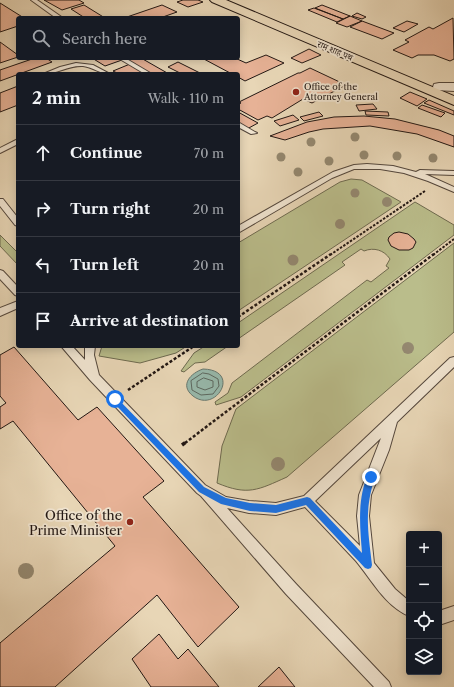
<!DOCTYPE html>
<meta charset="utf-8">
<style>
:root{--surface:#171b24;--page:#242831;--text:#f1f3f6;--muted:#9ea1a6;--line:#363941}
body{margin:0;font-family:"Libre Caslon Text","Noto Serif Devanagari",serif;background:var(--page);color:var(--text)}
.controls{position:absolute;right:12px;bottom:12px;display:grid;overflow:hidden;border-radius:4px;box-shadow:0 2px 10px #0003}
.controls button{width:36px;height:36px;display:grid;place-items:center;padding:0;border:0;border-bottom:1px solid var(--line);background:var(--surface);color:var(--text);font:20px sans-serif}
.stop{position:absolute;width:12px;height:12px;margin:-9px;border:3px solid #1a73e8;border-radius:50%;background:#fff}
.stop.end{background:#1a73e8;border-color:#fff;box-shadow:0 1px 4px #0008}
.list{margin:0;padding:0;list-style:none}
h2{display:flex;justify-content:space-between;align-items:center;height:52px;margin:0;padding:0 16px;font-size:17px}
h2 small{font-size:13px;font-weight:400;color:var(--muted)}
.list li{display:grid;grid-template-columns:26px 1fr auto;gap:12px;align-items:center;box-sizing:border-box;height:56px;padding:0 16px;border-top:1px solid var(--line)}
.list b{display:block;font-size:15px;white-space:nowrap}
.list em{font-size:13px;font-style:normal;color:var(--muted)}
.icon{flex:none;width:22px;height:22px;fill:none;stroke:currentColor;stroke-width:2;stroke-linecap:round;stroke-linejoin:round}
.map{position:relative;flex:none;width:454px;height:687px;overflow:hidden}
.search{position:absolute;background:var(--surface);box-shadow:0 2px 10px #0003;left:16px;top:16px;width:224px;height:44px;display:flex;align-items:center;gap:10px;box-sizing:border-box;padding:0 14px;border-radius:4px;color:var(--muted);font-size:15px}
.panel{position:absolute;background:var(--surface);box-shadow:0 2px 10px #0003;left:16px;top:72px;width:224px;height:276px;border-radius:4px}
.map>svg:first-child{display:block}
.green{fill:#babd8b;stroke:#6e6a4f}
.water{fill:#97b9ac;stroke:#68786f}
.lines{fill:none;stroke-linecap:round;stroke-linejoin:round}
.shore{stroke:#5c6860;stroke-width:1}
.building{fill:#e7b296;stroke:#221713}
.service-casing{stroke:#54473c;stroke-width:2}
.minor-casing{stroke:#54473c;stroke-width:2}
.primary-casing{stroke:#221713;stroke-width:2}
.path-far2{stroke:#221713;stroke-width:2;stroke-dasharray:2.5 1.5;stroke-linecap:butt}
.path-far1{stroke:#221713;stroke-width:2.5;stroke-dasharray:3 2;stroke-linecap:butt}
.path{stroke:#221713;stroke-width:3.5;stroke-dasharray:4 2.5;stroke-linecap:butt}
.service{fill:#f0e4d0;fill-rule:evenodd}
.minor{fill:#f0e4d0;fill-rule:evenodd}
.primary{fill:#e8d6b6;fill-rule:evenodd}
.tree{fill:#948870}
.route{fill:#1a73e8}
.poi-dot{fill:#8f2418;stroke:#f0e4d0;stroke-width:1.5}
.labels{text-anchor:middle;stroke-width:3.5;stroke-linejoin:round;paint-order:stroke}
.far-street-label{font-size:9px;fill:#221713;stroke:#f0e4d0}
.far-poi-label{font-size:9px;fill:#221713;stroke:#f0e4d0;text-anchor:start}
.near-poi-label{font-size:13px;fill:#221713;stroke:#f0e4d0;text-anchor:end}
</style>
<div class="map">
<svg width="454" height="687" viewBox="0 0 454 687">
<rect width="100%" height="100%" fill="#e8d6b6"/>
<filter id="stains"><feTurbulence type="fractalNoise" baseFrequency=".005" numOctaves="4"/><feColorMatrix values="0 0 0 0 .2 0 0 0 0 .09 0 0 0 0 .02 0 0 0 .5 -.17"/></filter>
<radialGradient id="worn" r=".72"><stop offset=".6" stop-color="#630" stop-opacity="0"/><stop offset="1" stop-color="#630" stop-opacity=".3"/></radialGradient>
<path class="green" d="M351,179L362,180L401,202L238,311V243L340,182Z
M415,202L454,225V235L241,397L216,405L215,402L228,393L232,383L367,280L371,282L389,268L386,266L390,259C384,250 374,247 364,251L361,249L342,262L345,265L238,339V323Z
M0,235L18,253V265L0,246Z
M454,243V332L287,477C258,490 248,496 217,483L222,446L236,409Z
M102,346H187L176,353L140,363L99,356Z
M205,346H228L205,362L195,363L184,372L181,371L194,353Z"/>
<path class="water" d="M203,369C242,370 216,414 193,396C179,385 191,373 203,369Z"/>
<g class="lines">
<path class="shore" d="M203,373L209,374L218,379L219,386L213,394L201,395L192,390L191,381Z
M204,378L213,381V387L205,390L197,387V382Z"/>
</g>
<path class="building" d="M44,0H79L84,3L62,10Z
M183,0H198L203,2L188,7L177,2Z
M0,3L24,18H18V26L0,32Z
M84,5L105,18H85L71,9Z
M162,5L177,12L160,18H124Z
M322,5L350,16L343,19L315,8Z
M314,8L343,19L337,22L308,10Z
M357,13L366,17L362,19L352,16Z
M350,16L362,21L347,27L336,23Z
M453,18L454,59L450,61L434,55H418L412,58L393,50L409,42L405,40L429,27L433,29Z
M362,21L394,33L382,39L350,27Z
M407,21L418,24L404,32L393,28Z
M0,42L18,55V57L0,63Z
M309,49L321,55L302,63L291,58Z
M266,55L284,63L245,81L238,77V74H232L202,58H235L246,63Z
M35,58H46L52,62L0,81V70Z
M92,58H119L122,60L105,66Z
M123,58H141L169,74H151Z
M178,62L202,74H182L168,67Z
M130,64L148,74H119L113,71Z
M310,68L346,85L312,103L303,99L272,118L267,116L258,120L238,109V104L241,103L239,102L298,73H300Z
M18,86V105L0,112V93Z
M410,92L427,99L417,106L400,98Z
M429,100L454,111V115L424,103Z
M373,104L377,109L359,111L356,105Z
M422,105L445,113L441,117L418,108Z
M365,111L388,112L389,116L366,115Z
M238,112L258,123L247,129L238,123Z
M319,112L323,116L304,121L300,117Z
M293,115L299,120L280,126L274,121Z
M364,116L395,119L439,130L454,136V147L417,134L370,126L323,129L309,132L285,140L270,136L307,122L334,117Z
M399,232L408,234L414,239L416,242L413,248L409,250H399L391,246L388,240L389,237L394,233Z
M14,347L78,420L97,407L164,481L143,497L239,607L198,647L157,595L55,687H0V643L115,546L13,421L0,429V407L6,403L0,396V355Z
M159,634L178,659L188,649L219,687H151L132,659Z
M279,667L295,687H258Z"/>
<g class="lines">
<defs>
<path id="service" d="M31,0H37L63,18H56Z
M118,58H125L152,74H145Z
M76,63L93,65L110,74C100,74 93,67 83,66C69,65 57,74 43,74L60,67Z
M238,122L255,132L257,133L251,134L238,127Z
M18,139V144L0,153V148Z
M367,164L393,166L416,172L420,170L454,171V175L425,174L454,187V192L428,181L404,173L380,169H354L332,178L238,233V226L333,172L354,165Z
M0,199H3L18,218V226L15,225L0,206Z
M0,270L3,271L18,287V296L15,295L0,279Z
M18,301V308L0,316V308Z
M61,346H72L85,360V346H95L94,355L99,375L205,485L226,497L249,501L276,503L304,496L450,358L454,357V367L397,422L389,450L371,495L369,516L374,563L395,589L409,601V616C385,606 372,580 356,561C339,543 322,525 305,507L276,515L249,513L227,508L296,584L389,682L391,687H374L286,594L201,496L197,493L90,380ZM381,438L359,495L357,516L360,546L315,501Z
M454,606V620L439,625V611Z"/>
<path id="minor" d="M439,83H454V91L434,90L433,87L434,84Z"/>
<path id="primary" d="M210,0H226L454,96V105L212,2Z"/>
</defs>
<use href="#service" class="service-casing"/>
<use href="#minor" class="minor-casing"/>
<use href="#primary" class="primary-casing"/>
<path class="path-far2" d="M330,255L425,191
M433,255L454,239"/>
<path class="path-far1" d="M238,317L331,254
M128,390L194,346
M185,443L434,254"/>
<path class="path" d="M182,445L186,442"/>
<use href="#service" class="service"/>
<use href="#minor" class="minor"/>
<use href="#primary" class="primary"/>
</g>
<g class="tree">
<circle cx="355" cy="137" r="4.5"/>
<circle cx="311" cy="142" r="4.5"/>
<circle cx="364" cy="155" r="4.5"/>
<circle cx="397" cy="156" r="4.5"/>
<circle cx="281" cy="157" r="4.5"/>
<circle cx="433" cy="158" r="4.5"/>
<circle cx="329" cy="161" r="4.5"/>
<circle cx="298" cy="172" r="4.5"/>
<circle cx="355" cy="193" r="4.5"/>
<circle cx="387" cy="202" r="5"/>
<circle cx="340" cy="224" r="5"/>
<circle cx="293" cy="260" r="5.5"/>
<circle cx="408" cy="348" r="6"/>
<circle cx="278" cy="464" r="7"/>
<circle cx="26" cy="571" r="8"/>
</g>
<path class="route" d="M115,396L204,487L226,498L250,503L276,505L307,497L310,498L362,553C360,526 357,500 368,474H373L375,477C364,511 368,530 372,565L371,568L368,569L365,568L306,505L276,513L250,511L221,504L199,492L112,401V397Z"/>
<g class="poi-dot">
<circle cx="296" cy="92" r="4"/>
<circle cx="130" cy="522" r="4"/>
</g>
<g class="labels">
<g class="far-street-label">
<text transform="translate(335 51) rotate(23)" y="3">राम शाह पथ</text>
</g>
<g class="far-poi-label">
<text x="304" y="90">Office of the<tspan x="304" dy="10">Attorney General</tspan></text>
</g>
<g class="near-poi-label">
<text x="122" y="520">Office of the<tspan x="122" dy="15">Prime Minister</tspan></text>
</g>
</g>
<rect width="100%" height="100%" filter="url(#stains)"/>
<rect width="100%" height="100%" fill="url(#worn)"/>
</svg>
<div class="controls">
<button>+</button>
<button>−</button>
<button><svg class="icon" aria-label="locate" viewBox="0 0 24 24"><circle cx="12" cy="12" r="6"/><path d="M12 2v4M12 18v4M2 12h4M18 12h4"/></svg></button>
<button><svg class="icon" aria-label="layers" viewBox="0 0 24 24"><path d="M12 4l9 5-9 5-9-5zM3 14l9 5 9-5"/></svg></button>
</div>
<div class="stop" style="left:115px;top:399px"></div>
<div class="stop end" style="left:371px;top:477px"></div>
<div class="search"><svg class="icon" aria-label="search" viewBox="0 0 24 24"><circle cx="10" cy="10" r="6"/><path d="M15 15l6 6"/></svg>Search here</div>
<section class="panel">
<h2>2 min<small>Walk · 110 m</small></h2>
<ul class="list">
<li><svg class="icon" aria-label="ahead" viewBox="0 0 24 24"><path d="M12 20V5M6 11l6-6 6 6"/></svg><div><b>Continue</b></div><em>70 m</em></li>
<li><svg class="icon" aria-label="right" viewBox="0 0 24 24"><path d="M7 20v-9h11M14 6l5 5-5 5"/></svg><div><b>Turn right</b></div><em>20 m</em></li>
<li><svg class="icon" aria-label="left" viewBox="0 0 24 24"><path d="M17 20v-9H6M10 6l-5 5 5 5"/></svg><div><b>Turn left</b></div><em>20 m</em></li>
<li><svg class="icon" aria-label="arrive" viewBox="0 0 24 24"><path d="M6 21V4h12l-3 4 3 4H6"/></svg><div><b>Arrive at destination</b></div></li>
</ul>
</section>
</div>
